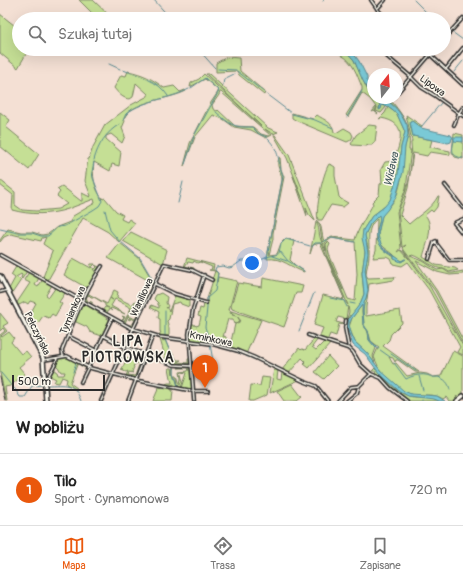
<!DOCTYPE html>
<html lang="pl">
<meta charset="utf-8">
<style>
:root{--surface:#fff;--page:#f6f6f6;--text:#222;--muted:#767676;--line:#e0e0e0;--accent:#ea580c}
body{margin:0;font-family:Pangolin,sans-serif;background:var(--page);color:var(--text)}
.compass{position:absolute;left:367px;top:68px;width:36px;height:36px;border-radius:50%;background:var(--surface);box-shadow:0 4px 16px #0002;rotate:17deg}
.scale{position:absolute;left:12px;bottom:10px;width:93px;box-sizing:border-box;padding-left:4px;border:2px solid #2b2b2b;border-top:0;font-size:11px;line-height:14px;white-space:nowrap;color:#2b2b2b;-webkit-text-stroke:3px #fbf7ec;paint-order:stroke}
.you{position:absolute;left:252px;top:263px;width:14px;height:14px;margin:-10px;border:3px solid #fff;border-radius:50%;background:#1a73e8;box-shadow:0 0 0 6px #1a73e833}
.badge{display:grid;place-items:center;width:26px;height:26px;border-radius:50%;background:var(--accent);color:#fff;font-size:13px;font-weight:700}
.pin{position:absolute;translate:-50% -33px;filter:drop-shadow(0 1px 2px #0008)}
.pin::after{content:'';position:absolute;top:21px;width:14px;height:12px;background:inherit;clip-path:polygon(0 0,100% 0,50% 100%)}
.list{margin:0;padding:0;list-style:none}
h2{display:flex;justify-content:space-between;align-items:center;height:52px;margin:0;padding:0 16px;font-size:17px}
h2 small{font-size:13px;font-weight:400;color:var(--muted)}
.list li{display:grid;grid-template-columns:26px 1fr auto;gap:12px;align-items:center;box-sizing:border-box;height:72px;padding:0 16px;border-top:1px solid var(--line)}
.list b{display:block;font-size:15px;white-space:nowrap}
.list p{margin:0;font-size:13px;white-space:nowrap;color:var(--muted)}
.list em{font-size:13px;font-style:normal;color:var(--muted)}
.icon{flex:none;width:22px;height:22px;fill:none;stroke:currentColor;stroke-width:2;stroke-linecap:round;stroke-linejoin:round}
.map{position:relative;flex:none;width:463px;height:401px;overflow:hidden}
.search{position:absolute;background:var(--surface);box-shadow:0 4px 16px #0002;left:12px;right:12px;top:12px;height:44px;display:flex;align-items:center;gap:10px;box-sizing:border-box;padding:0 14px;border-radius:22px;color:var(--muted);font-size:15px}
.sheet{height:124px;background:var(--surface)}
nav{display:flex;justify-content:space-around;align-items:center;box-sizing:border-box;height:56px;border-top:1px solid var(--line);background:var(--surface);font-size:11px;color:var(--muted)}
nav a{display:grid;justify-items:center;gap:2px}
nav .on{color:var(--accent)}
.map>svg:first-child{display:block}
.green{fill:#c5df95;stroke:#788560;fill-rule:evenodd}
.water{fill:#7ac9d6;stroke:#5a8a92}
.lines{fill:none;stroke-linecap:round;stroke-linejoin:round}
.stream{stroke:#5a8a92;stroke-width:1}
.minor-casing{stroke:#2b2b2b;stroke-width:4.5}
.secondary-casing{stroke:#2b2b2b;stroke-width:6}
.minor{stroke:#fbf7ec;stroke-width:1.5}
.secondary{stroke:#fbf7ec;stroke-width:3}
.rail{stroke:#2b2b2b;stroke-width:1}
.labels{text-anchor:middle;stroke-width:3;stroke-linejoin:round;paint-order:stroke}
.street-label{font-size:10px;fill:#2b2b2b;stroke:#fbf7ec}
.water-label{font-size:11px;font-style:italic;fill:#435a5e;stroke:#fbf7ec}
.district-label{font-size:14px;font-weight:bold;letter-spacing:1px;fill:#2b2b2b;stroke:#fbf7ec}
</style>
<div class="map">
<svg width="463" height="401" viewBox="0 0 463 401">
<rect width="100%" height="100%" fill="#f4e0d4"/>
<filter id="ink" filterUnits="userSpaceOnUse"><feTurbulence type="fractalNoise" baseFrequency=".025" numOctaves="2"/><feDisplacementMap in="SourceGraphic" scale="8" xChannelSelector="R" yChannelSelector="G"/><feConvolveMatrix kernelMatrix="1 2 1 2 8 2 1 2 1" color-interpolation-filters="sRGB"/></filter>
<g filter="url(#ink)">
<path class="green" d="M79,0H93L113,19H98Z
M0,14L19,29V49H29L18,68L0,53Z
M339,49H344L354,60L366,87L373,98L380,104L379,109L382,105L387,106L381,113L376,111L377,107L375,111L378,114L374,111L372,112L376,107L370,99L362,93L348,117L346,115L362,90V87C357,75 353,61 341,55Z
M227,57L239,58L240,71L265,92L264,95L239,75L237,71L216,72V63Z
M128,71C143,74 153,79 164,88L174,86L180,92L185,90L186,91C169,100 130,101 124,119L125,121L122,128L125,136L122,143L111,134L106,136V139L121,152L119,166L112,164L110,171L94,162C92,174 94,190 103,199L105,198L116,211L123,215L121,219L127,222L129,219L135,223L119,242L108,232L83,218L48,280L43,277L53,251L43,244L46,237L42,238L41,241L11,234L4,237L0,242V240L8,229L21,232H32L42,235L48,234L57,227L70,222L73,216L95,203L94,199C85,202 77,206 68,209C50,215 30,215 12,210L13,195L0,185V180L15,192V205L22,210L36,211L58,209L67,204L57,196L60,192L57,189L62,186L81,201H82V193L90,197L91,196L85,181L88,159H89L93,147L105,125L131,105L148,96V94L136,83L133,97L130,99C123,99 118,93 114,88L121,75L126,76Z
M204,74L261,126L206,74H209L268,128L278,132L273,134L265,129L272,135L266,138L251,130L234,127L223,119L213,115L195,137L184,166L190,143L210,104L218,92V90L205,79L190,87L191,83L199,79ZM220,92H221L270,135L268,136L261,134L253,127L235,126L218,110L217,111L213,109L212,105L219,95Z
M391,102L393,103C406,119 411,129 409,150H411L406,188L397,212L401,248L398,252L401,250L409,259L403,250L429,285L463,346V355L457,352L460,347L429,290L408,262L402,266L393,264L391,259L387,257L373,258L376,250L377,219C365,228 370,243 369,256C369,262 366,268 366,275L368,278L395,277L394,280L369,284L366,307V316L400,310L402,323L391,334L389,340L383,346L419,372H415L398,360H396L395,362L393,358L389,357L393,364L396,363L407,376L420,373L427,374L433,377L441,376L453,351L463,356V395L458,398L456,396L458,399L454,401H449L446,397L443,399C433,392 420,397 409,394C399,391 383,374 377,366H378L374,357L377,350L379,347L371,341L369,334L364,325L363,311L364,303L366,298L368,290L365,270L368,249L365,235L370,224L379,215C381,221 378,225 377,231C375,244 385,251 394,257V259L402,261C398,259 396,257 393,254C387,249 379,246 378,236C378,235 381,217 382,216C384,211 392,205 395,199C403,183 402,163 405,146C406,141 409,136 408,131C407,120 399,110 390,103Z
M388,107L397,114L405,132L401,147L398,174L391,198L389,203L372,216L363,230L365,252L362,273L364,294L360,304L351,316L350,315L346,322L349,312L348,306L346,319L338,317L336,322L344,324V325L339,324L336,336L330,334L327,341L319,338L323,328L314,325L323,295L344,300L348,305L329,261L327,256L343,290L327,254L326,244L328,242L330,244L328,249L329,254L348,299L355,301L357,274L355,242L332,238L325,243L326,251L323,244L324,243L322,241L320,227L316,220C323,224 321,234 324,241L332,237L355,240C356,232 369,212 373,204L372,202L379,195L380,184L382,183L381,169L385,162L394,161C400,142 409,123 381,118L379,119L385,113Z
M0,112L10,120L6,127L39,154L29,170L0,146Z
M292,113L313,119L317,115C324,120 333,122 334,132L336,133L344,128L351,132L353,136L351,140L347,142L297,121L292,118Z
M406,115L422,126L421,128L412,121L410,124L413,136L432,140L430,147L450,151V155L430,152L427,156L413,153L408,188L400,215L409,224C419,215 432,208 438,196H439L437,207L433,212L431,210L425,215C435,226 426,245 423,257L436,265L455,268L458,270L449,272C443,267 440,270 434,266C426,263 422,258 413,255L410,256L423,261L437,270L443,269L449,273H453L463,271V274L450,275L437,272L416,261L437,291L463,340V344L435,291L404,250L403,248L406,245L402,247L398,211L405,193L409,180L412,155L411,143L412,141Z
M369,125L377,126L375,142H374L372,145H368L367,146L352,145L351,144L356,135Z
M454,133L463,135V159L455,157L452,152Z
M274,135H275L289,155L315,221L309,215L306,208L307,216L293,176L303,200L287,158Z
M280,157L281,169L284,177L273,233V239L269,255L277,254L281,243L286,238L294,241L290,260L295,265L304,271V272C291,268 282,257 267,259V257L282,180C282,171 274,166 280,157Z
M329,164L332,165L335,167V176L339,197L341,199L348,203L343,207L331,205L322,220H318C315,210 323,173 329,164Z
M316,222C320,228 318,233 321,240C327,260 336,279 344,298V299H342L344,298L320,243L313,245L310,254Z
M131,232L167,250L163,264L123,241Z
M120,243L139,258L154,283L144,304L143,303L153,283L108,258Z
M73,258L91,268L92,267L90,266L91,264H95L92,267L95,269L97,267L95,265L99,267L96,271L93,269L96,273L87,288L64,275Z
M187,258L214,265L213,270L218,273L217,282L218,277L237,281L229,310L231,311L230,313L233,314L232,315L236,316L232,313L231,311L261,320L246,354L231,348L230,346L235,324L241,321L237,316L240,321L235,324L233,319H228L223,337L225,336L228,341L226,345H221L223,339L221,345L210,343L208,337L209,342L192,341L190,339L191,324H194L195,326L196,325V326L199,325L201,317L198,316L200,308L203,309L204,304L207,305V299L213,280L212,278L213,277L215,271L209,270H211L212,267L200,262L197,263L194,261L193,263L188,262L185,266L194,268V270L184,267Z
M17,265L27,271L22,279L21,278L22,275L21,274L18,276H17L16,277L21,280L11,295L6,284L9,289L15,278L11,275Z
M29,272L39,278L35,285L38,287L43,279L52,285L46,295L49,297L56,287L65,293L59,302L62,304L55,316L52,314L49,318L43,316L38,323L29,316L36,303L30,301L28,304L25,302L17,306L16,304L30,283L24,280Z
M263,278L303,286L301,293H296L284,327L232,309L231,306L238,283L262,287Z
M114,290L118,292L117,297L118,298L132,305L135,301L136,302L128,315L135,319L137,316L138,317L131,328L126,324L129,325H132L135,320L131,318L130,320L128,319L130,318L128,316L125,323L124,322L131,308L115,299L111,306L125,314L111,308L110,309L112,311L109,309L107,313L121,321L124,318L122,316L125,317L122,322L91,305L92,302V305L102,311L105,307L109,308L105,306V304L94,297H91L89,295L86,297L88,302L91,301V302H89V304L84,302L87,293L107,304L110,298L113,300L110,298Z
M161,293L167,297L166,303L168,306L167,308L166,307L169,311L175,295L192,300H189V307L181,304L180,302L172,304L169,319L167,321L169,328V336L159,335L161,332H160V319L158,318L159,312L150,307H152L151,305L159,308V305H158V303L154,299L156,295Z
M363,304L362,311L363,325L368,331L369,340L376,348L373,356L375,364L367,353L355,342L349,327L352,318Z
M86,305L110,320L102,336L90,332L87,327L76,322L75,320L81,306Z
M0,313L8,323L3,326L7,331L1,336L2,337L9,332L14,338L11,342L21,354L26,351L31,357L19,367L25,374L10,386L5,387L7,401H6L0,373V335L5,331L3,328L0,331Z
M315,338L318,339L312,347L316,350L325,341L331,343L309,368L304,364L306,362L302,358L289,373L282,370L299,348L301,350L302,349L305,350Z
M160,339L163,340V341L165,340L175,363V359L170,350L177,360H181L177,362L188,363V359H190V364H172V362L165,360V357Z
M131,356L135,358L134,360L136,361L139,357L138,360L140,361L133,366L134,367L132,372L133,373L129,372L128,375L135,376L139,365H141L136,377L133,378L126,376L128,371L126,372L121,370H124L122,369L127,358L130,359Z
M328,356L337,366L324,379L315,372Z
M66,357L88,368L87,369L78,364L77,365L70,383L77,388L76,389L66,384L67,379L62,377L59,383L54,382L56,379L50,376L55,368V371L57,372L58,375H64L65,372H61L58,367L56,365L59,358Z
M189,366L191,368L192,388L191,390L182,388L187,373L182,372L180,374H181L183,382L181,388L174,387V384L170,386L166,384L168,383H172L169,368H172L173,374V368H175L174,369V373L178,386L177,378L175,375H177L180,385L181,378L180,372L188,371L189,368H178Z
M375,368C382,376 398,394 409,396C418,399 431,395 439,401H408L380,377L374,374L376,373L375,371H372Z
M274,369L278,370L277,379L281,380L282,372L299,380L270,393Z
M262,377L270,378L267,395L253,401H249L251,385L260,386Z
M292,384L302,397L297,401H284L277,391Z
M159,385L171,388V390H173L172,401H153L159,387L166,389L165,387Z"/>
<path class="water" d="M344,49H350L359,61L367,77V81L373,91V97L363,81L354,60Z
M374,98C390,98 399,110 406,124H407L408,135L405,147L403,172L396,197L389,207L388,209L382,216L378,234L379,239L383,248L402,261L406,259L401,262L394,259V256C385,252 375,244 377,231C378,225 381,221 379,215L370,224L365,235L368,253L365,270L368,290L366,298L364,303L363,311L364,325L368,331L370,340L377,347L376,348L369,340L368,331L363,325L362,305L352,318L349,324L351,333L355,342L367,353L380,370L404,391L411,394L437,396L445,401H439L434,399L408,396L398,390L379,373L365,354L353,345L347,328L349,318L360,304L364,294L362,273L365,251L362,238L363,230L372,216L384,207L390,200L398,174L401,147L405,132L397,114L388,107L382,105L381,109L379,110L380,104Z
M412,121L421,128L451,135L452,137H463V142L454,141V138H452L451,142L448,143L413,136L410,122Z"/>
<g class="lines">
<path class="stream" d="M154,0L171,19
M414,0L433,19
M323,1L324,0
M444,26L450,31
M452,32L463,40
M198,49L215,68
M109,64L120,69
M218,69L236,70
M123,70C139,76 158,80 168,96
M237,71L265,93
M454,72L463,61
M223,85L224,79L234,74
M266,94L291,113
M216,112C230,124 233,128 252,127L259,134L267,137
M292,114L315,120L333,128
M347,117L362,91
M422,126L441,103
M454,141C451,151 452,157 463,158
M94,160C98,145 106,132 120,124C124,121 124,117 126,114C129,111 133,109 137,107C153,99 173,98 189,89
M185,164L194,136L219,91L205,78L191,88
M178,203L183,182
M105,210L110,230L120,242
M0,229L18,233H32L41,236H48L58,227L65,226L93,210L99,206L102,201L93,178L92,172L94,162
M121,242L140,258L154,282
M323,242L331,238L355,242
M312,247L315,243H321
M280,251L288,261L304,271
M279,253L281,244L286,239L310,246
M272,256L287,261
M267,257L283,176C277,161 281,152 268,139
M233,267L241,261H259L267,257L278,254
M330,298L345,301
M344,301L347,307
M350,303L355,304
M165,311V335
M299,331L314,293
M165,339L170,352
M210,342L205,327L207,308V298L215,291L218,273L215,270L216,267L223,266L229,268L233,267
M376,347L390,357
M228,349L244,355
M170,353L175,359V363
M391,354L416,371
M246,356L248,357
M249,357L253,359
M255,359L267,365
M213,361L210,344L226,349
M394,363L406,379C412,376 419,374 426,375C431,376 432,378 438,377C445,379 449,383 450,390
M268,366L273,368
M174,368V373L178,386
M274,368L278,370
M73,372L76,363
M1,373L11,385L15,389L20,397H25L32,386L43,385
M419,376L423,390
M46,385C65,385 74,381 81,401
M422,401V400"/>
<defs>
<path id="minor" d="M371,0L378,10L387,19
M377,9L385,0
M380,19L383,16
M444,39L463,18
M378,49L410,76L421,87L434,95L463,116
M424,49L463,85
M446,69L463,48
M397,93L435,49
M391,100L393,98
M454,125L459,113L463,107
M445,185L463,208
M463,219L454,223L463,234
M436,241V243H434V242Z
M436,243L449,260H463
M0,255L131,328L160,337L212,344L238,351L253,357L303,381L316,386L328,401
M429,259L434,243
M155,284L175,294L206,303
M0,292L8,290
M346,320L345,328L349,349
M308,335L350,349L353,352L360,364L371,374L381,378L390,388L407,401
M68,336L97,351
M104,336L125,347L174,365L191,366
M63,356L62,350C74,321 84,292 102,266
M44,360L67,356L90,368L140,381L193,391H208
M47,379L56,362L57,358
M81,382L112,318
M101,401L133,329L164,264L192,270L212,280
M128,401L153,335
M194,401L189,334L193,309L204,275
M338,401L351,387L359,386L371,374
M347,401L357,393L359,386"/>
<path id="secondary" d="M0,276L43,358L46,401
M457,401L463,396"/>
</defs>
<use href="#minor" class="minor-casing"/>
<use href="#secondary" class="secondary-casing"/>
<use href="#minor" class="minor"/>
<use href="#secondary" class="secondary"/>
<path class="rail" d="M0,377L5,401"/>
</g>
</g>
<g class="labels">
<g class="street-label">
<text transform="translate(433 85) rotate(36)" y="4">Lipowa</text>
<text transform="translate(141 297) rotate(-65)" y="4">Waniliowa</text>
<text transform="translate(72 310) rotate(-67)" y="4">Tymiankowa</text>
<text transform="translate(38 333) rotate(64)" y="4">Pełczyńska</text>
<text transform="translate(211 338) rotate(12)" y="4">Kminkowa</text>
</g>
<g class="water-label">
<text transform="translate(391 169) rotate(-77)" y="4">Widawa</text>
</g>
<g class="district-label">
<text x="128" y="346">LIPA<tspan x="128" dy="16">PIOTROWSKA</tspan></text>
</g>
</g>
</svg>
<svg class="compass" viewBox="-18 -18 36 36"><path d="M0-13l5 13h-10z" fill="#e53935"/><path d="M0 13l5-13h-10z" fill="#767676"/></svg>
<div class="scale">500 m</div>
<div class="you"></div>
<div class="pin badge" style="left:205px;top:388px">1</div>
<div class="search"><svg class="icon" aria-label="search" viewBox="0 0 24 24"><circle cx="10" cy="10" r="6"/><path d="M15 15l6 6"/></svg>Szukaj tutaj</div>
</div>
<section class="sheet">
<h2>W pobliżu<small></small></h2>
<ul class="list">
<li><span class="badge">1</span><div><b>Tilo</b><p>Sport · Cynamonowa</p></div><em>720 m</em></li>
</ul>
</section>
<nav>
<a class="on"><svg class="icon" aria-label="map" viewBox="0 0 24 24"><path d="M3 6l6-2 6 2 6-2v14l-6 2-6-2-6 2zM9 4v14M15 6v14"/></svg>Mapa</a>
<a><svg class="icon" aria-label="directions" viewBox="0 0 24 24"><path d="M12 3l9 9-9 9-9-9zM9 14v-3h6M13 9l2 2-2 2"/></svg>Trasa</a>
<a><svg class="icon" aria-label="saved" viewBox="0 0 24 24"><path d="M7 4h10v16l-5-4-5 4z"/></svg>Zapisane</a>
</nav>
